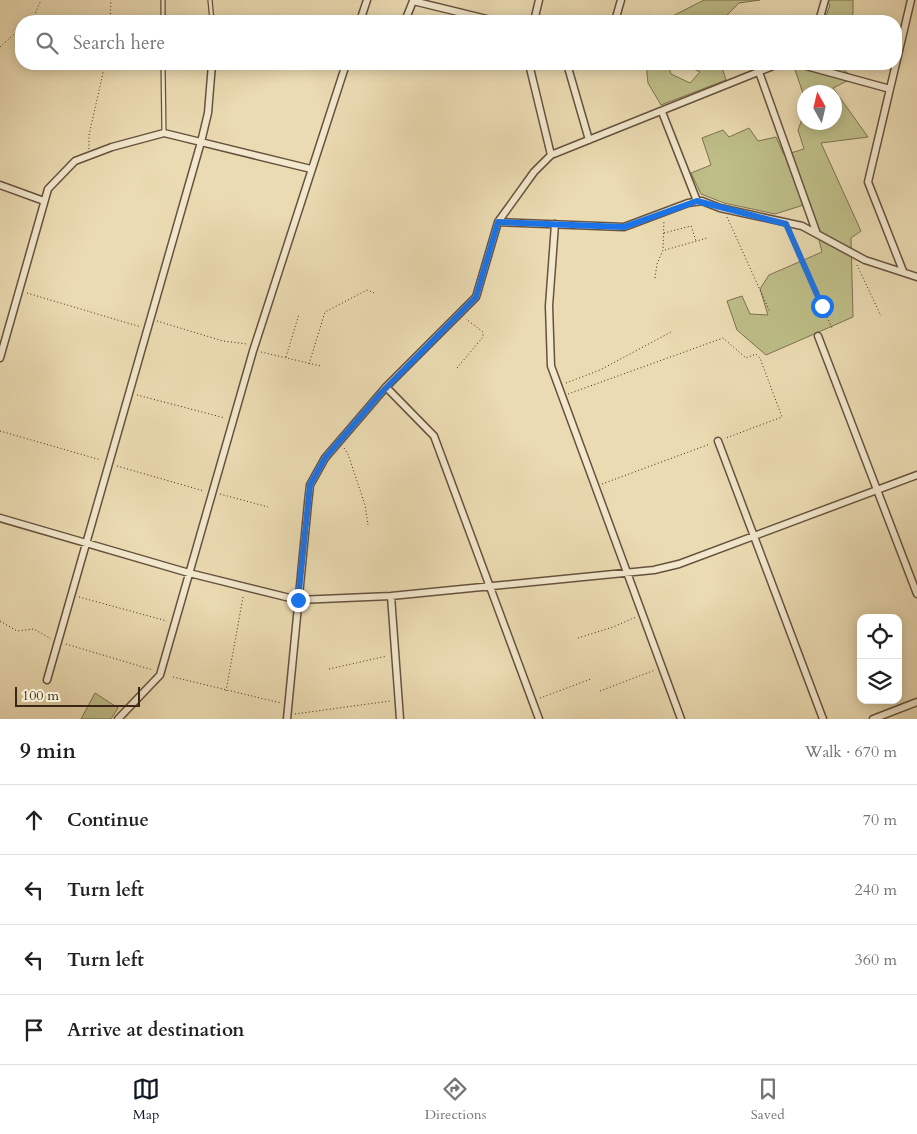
<!DOCTYPE html>
<meta charset="utf-8">
<style>
:root{--surface:#fff;--page:#f2f2f2;--text:#202124;--muted:#757577;--line:#e0e0e0;--accent:#111827}
body{margin:0;font-family:Cardo,serif;background:var(--page);color:var(--text)}
.controls{position:absolute;right:15px;bottom:15px;display:grid;overflow:hidden;border-radius:10px;box-shadow:0 2px 12px #0003}
.controls button{width:45px;height:45px;display:grid;place-items:center;padding:0;border:0;border-bottom:1px solid var(--line);background:var(--surface);color:var(--text);font:25px sans-serif}
.compass{position:absolute;left:797px;top:85px;width:45px;height:45px;border-radius:50%;background:var(--surface);box-shadow:0 2px 12px #0003;rotate:352deg}
.scale{position:absolute;left:15px;bottom:12px;width:125px;box-sizing:border-box;padding-left:5px;border:2px solid #3b2517;border-top:0;font-size:14px;line-height:18px;white-space:nowrap;color:#3b2517;-webkit-text-stroke:4px #f2e8cd;paint-order:stroke}
.stop{position:absolute;width:15px;height:15px;margin:-11px;border:4px solid #1a73e8;border-radius:50%;background:#fff}
.stop.end{background:#1a73e8;border-color:#fff;box-shadow:0 1px 5px #0008}
.list{margin:0;padding:0;list-style:none}
h2{display:flex;justify-content:space-between;align-items:center;height:65px;margin:0;padding:0 20px;font-size:21px}
h2 small{font-size:16px;font-weight:400;color:var(--muted)}
.list li{display:grid;grid-template-columns:32px 1fr auto;gap:15px;align-items:center;box-sizing:border-box;height:70px;padding:0 20px;border-top:1px solid var(--line)}
.list b{display:block;font-size:19px;white-space:nowrap}
.list em{font-size:16px;font-style:normal;color:var(--muted)}
.icon{flex:none;width:28px;height:28px;fill:none;stroke:currentColor;stroke-width:2;stroke-linecap:round;stroke-linejoin:round}
.map{position:relative;flex:none;width:917px;height:719px;overflow:hidden}
.search{position:absolute;background:var(--surface);box-shadow:0 2px 12px #0003;left:15px;right:15px;top:15px;height:55px;display:flex;align-items:center;gap:12px;box-sizing:border-box;padding:0 18px;border-radius:20px;color:var(--muted);font-size:19px}
.sheet{height:345px;background:var(--surface)}
nav{display:flex;justify-content:space-around;align-items:center;box-sizing:border-box;height:70px;border-top:1px solid var(--line);background:var(--surface);font-size:14px;color:var(--muted)}
nav a{display:grid;justify-items:center;gap:2px}
nav .on{color:var(--accent)}
.map>svg:first-child{display:block}
.green{fill:#bebe88;stroke:#7c7250}
.lines{fill:none;stroke-linecap:round;stroke-linejoin:round}
.service-casing{stroke:#67523e;stroke-width:5.5}
.minor-casing{stroke:#67523e;stroke-width:9}
.path{stroke:#3b2517;stroke-width:1;stroke-dasharray:1 2.5;stroke-linecap:butt}
.service{stroke:#f2e8cd;stroke-width:3}
.minor{stroke:#f2e8cd;stroke-width:6}
.route{stroke:#1a73e8;stroke-width:6}
</style>
<div class="map">
<svg width="917" height="719" viewBox="0 0 917 719">
<rect width="100%" height="100%" fill="#ebdbb2"/>
<filter id="stains"><feTurbulence type="fractalNoise" baseFrequency=".004" numOctaves="4"/><feColorMatrix values="0 0 0 0 .2 0 0 0 0 .09 0 0 0 0 .02 0 0 0 .5 -.17"/></filter>
<radialGradient id="worn" r=".72"><stop offset=".6" stop-color="#630" stop-opacity="0"/><stop offset="1" stop-color="#630" stop-opacity=".3"/></radialGradient>
<path class="green" d="M704,0H760L739,3L721,21H649V15L663,21Z
M826,0H853V13L850,21H824L830,5Z
M646,64H668L671,74L690,83L700,72L684,64H721L726,80L661,105L648,83Z
M796,64H838L853,78L833,88L868,137L821,143L861,231L851,238L853,317L766,355L737,330L727,301L742,296L750,314L768,315L760,289L769,275L822,252L810,203L775,214L724,203L701,194L691,173L711,165L702,138L723,130L729,137L749,128L758,141L776,137L784,155L804,149L798,130L804,114V122H834V92H804V96L794,67Z
M95,693L118,708L111,719H81Z"/>
<g class="lines">
<defs>
<path id="service" d="M210,0L212,21
M163,21V0
M163,64L164,133"/>
<path id="minor" d="M360,21L367,0
M405,21L413,1L495,21
M458,21L462,13
M534,21L539,0
M615,21L621,0
M819,21L825,0
M529,64L551,155
M567,64L589,140
M799,64L890,89
M759,72L817,234
M662,112L697,201
M0,185L44,201
M498,222L624,227L688,203L702,201L720,208L802,226L865,260L917,277
M555,224L549,306L551,366L681,719
M903,271L868,182L911,0
M818,336L917,594
M0,358L48,189L75,161L112,147L164,133L311,169
M386,387L434,436L539,719
M718,441L823,719
M0,518L189,573L298,600L391,596L654,570L679,564L917,475
M391,596L400,719
M47,680L201,142L208,113L212,64
M118,719L160,675L253,351L346,64
M287,719L308,503L310,485L325,458L386,387L476,297L498,222L534,172L551,155L778,64
M873,719L917,702"/>
</defs>
<use href="#service" class="service-casing"/>
<use href="#minor" class="minor-casing"/>
<path class="path" d="M29,21L35,14L41,0
M110,21L111,0
M0,47L21,28
M89,149V135L105,64
M727,217L770,312
M788,231L832,328
M664,233L691,226L696,241
M665,250L707,238
M857,265L881,316
M655,278L657,264L663,250L664,220
M27,293L141,327
M157,321L223,341L247,344
M261,352L321,366
M286,357L299,314
M309,364L325,312L367,290L374,293
M457,368L483,337V332L466,319
M566,383L600,370L671,332
M568,394L723,338L746,358L756,354L760,358L782,417L726,438
M137,395L225,418
M0,431L101,460
M344,448L348,454L365,505L368,525
M117,466L204,491
M602,484L710,444
M220,494L268,507
M79,597L167,621
M0,621L17,631L34,629L51,639
M578,638L613,627L636,617
M66,644L153,670
M329,669L387,656
M173,677L281,703
M226,691L243,597
M600,691L655,670
M540,698L591,679
M295,714L390,701"/>
<use href="#service" class="service"/>
<use href="#minor" class="minor"/>
</g>
<g class="lines">
<path class="route" d="M298,600L310,485L325,458L380,394L476,297L498,222L624,227L697,201L786,224L822,306"/>
</g>
<rect width="100%" height="100%" filter="url(#stains)"/>
<rect width="100%" height="100%" fill="url(#worn)"/>
</svg>
<div class="controls">
<button><svg class="icon" aria-label="locate" viewBox="0 0 24 24"><circle cx="12" cy="12" r="6"/><path d="M12 2v4M12 18v4M2 12h4M18 12h4"/></svg></button>
<button><svg class="icon" aria-label="layers" viewBox="0 0 24 24"><path d="M12 4l9 5-9 5-9-5zM3 14l9 5 9-5"/></svg></button>
</div>
<svg class="compass" viewBox="-18 -18 36 36"><path d="M0-13l5 13h-10z" fill="#e53935"/><path d="M0 13l5-13h-10z" fill="#757577"/></svg>
<div class="scale">100 m</div>
<div class="stop" style="left:822px;top:306px"></div>
<div class="stop end" style="left:298px;top:600px"></div>
<div class="search"><svg class="icon" aria-label="search" viewBox="0 0 24 24"><circle cx="10" cy="10" r="6"/><path d="M15 15l6 6"/></svg>Search here</div>
</div>
<section class="sheet">
<h2>9 min<small>Walk · 670 m</small></h2>
<ul class="list">
<li><svg class="icon" aria-label="ahead" viewBox="0 0 24 24"><path d="M12 20V5M6 11l6-6 6 6"/></svg><div><b>Continue</b></div><em>70 m</em></li>
<li><svg class="icon" aria-label="left" viewBox="0 0 24 24"><path d="M17 20v-9H6M10 6l-5 5 5 5"/></svg><div><b>Turn left</b></div><em>240 m</em></li>
<li><svg class="icon" aria-label="left" viewBox="0 0 24 24"><path d="M17 20v-9H6M10 6l-5 5 5 5"/></svg><div><b>Turn left</b></div><em>360 m</em></li>
<li><svg class="icon" aria-label="arrive" viewBox="0 0 24 24"><path d="M6 21V4h12l-3 4 3 4H6"/></svg><div><b>Arrive at destination</b></div></li>
</ul>
</section>
<nav>
<a class="on"><svg class="icon" aria-label="map" viewBox="0 0 24 24"><path d="M3 6l6-2 6 2 6-2v14l-6 2-6-2-6 2zM9 4v14M15 6v14"/></svg>Map</a>
<a><svg class="icon" aria-label="directions" viewBox="0 0 24 24"><path d="M12 3l9 9-9 9-9-9zM9 14v-3h6M13 9l2 2-2 2"/></svg>Directions</a>
<a><svg class="icon" aria-label="saved" viewBox="0 0 24 24"><path d="M7 4h10v16l-5-4-5 4z"/></svg>Saved</a>
</nav>
